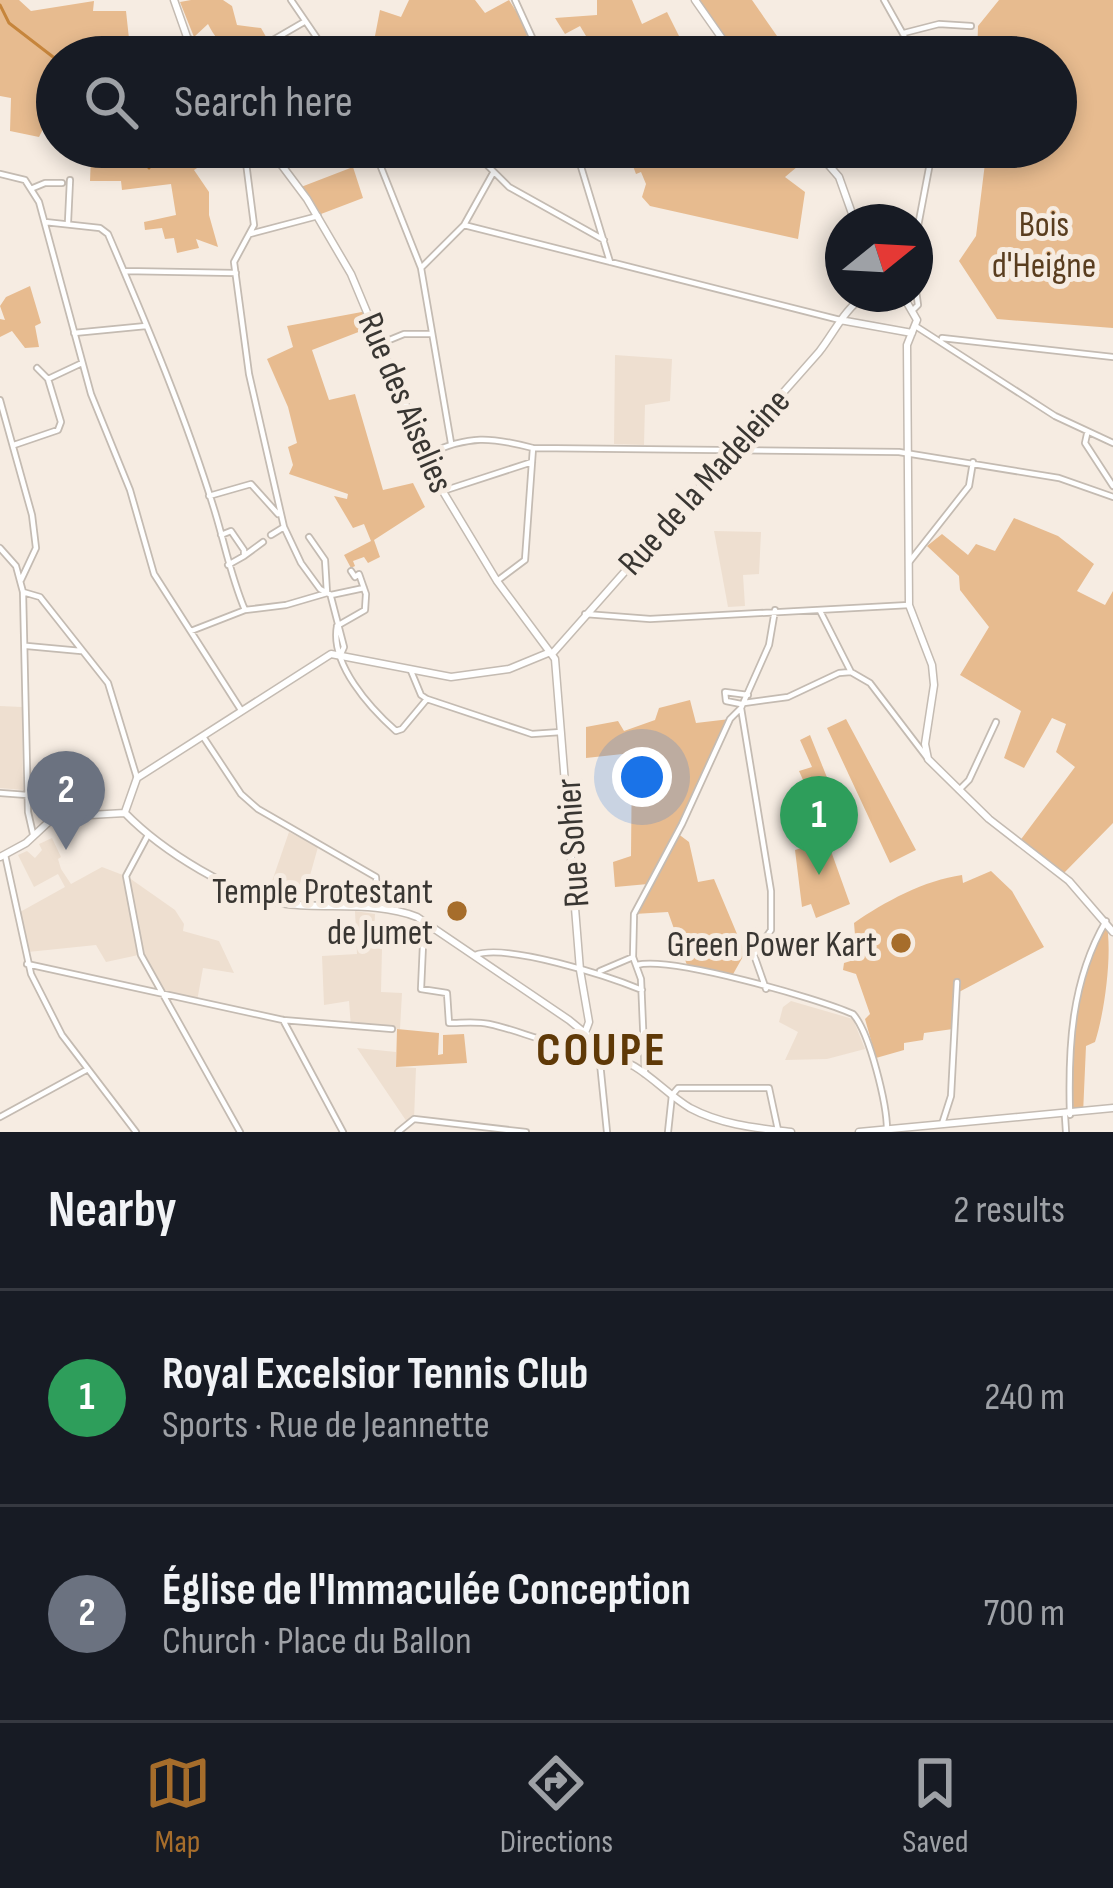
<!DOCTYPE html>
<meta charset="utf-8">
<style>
:root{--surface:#171b24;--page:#242831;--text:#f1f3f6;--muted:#9ea1a6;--line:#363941;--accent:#a66d2b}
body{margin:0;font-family:"Sofia Sans Condensed",sans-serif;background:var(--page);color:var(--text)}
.compass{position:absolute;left:825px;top:204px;width:108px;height:108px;border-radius:50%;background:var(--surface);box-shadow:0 6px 18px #0003;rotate:72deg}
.you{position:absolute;left:642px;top:777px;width:42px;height:42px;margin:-30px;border:9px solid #fff;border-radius:50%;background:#1a73e8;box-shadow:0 0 0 18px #1a73e833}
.badge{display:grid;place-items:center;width:78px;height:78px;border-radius:50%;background:var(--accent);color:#fff;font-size:39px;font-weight:700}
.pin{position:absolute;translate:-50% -99px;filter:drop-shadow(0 3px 6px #0008)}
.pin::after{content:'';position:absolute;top:63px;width:42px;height:36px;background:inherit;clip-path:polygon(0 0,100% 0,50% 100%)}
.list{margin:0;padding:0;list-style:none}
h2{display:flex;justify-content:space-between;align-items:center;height:156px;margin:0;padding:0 48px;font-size:51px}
h2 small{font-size:39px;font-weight:400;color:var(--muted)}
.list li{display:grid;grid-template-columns:78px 1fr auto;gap:36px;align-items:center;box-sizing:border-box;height:216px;padding:0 48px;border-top:3px solid var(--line)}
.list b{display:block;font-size:45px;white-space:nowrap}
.list p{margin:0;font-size:39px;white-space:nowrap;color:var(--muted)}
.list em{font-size:39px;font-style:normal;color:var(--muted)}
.icon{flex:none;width:66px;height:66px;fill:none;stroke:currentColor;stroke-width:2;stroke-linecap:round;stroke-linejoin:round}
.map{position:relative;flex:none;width:1113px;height:1132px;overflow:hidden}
.search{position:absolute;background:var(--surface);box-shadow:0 6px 18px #0003;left:36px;right:36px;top:36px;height:132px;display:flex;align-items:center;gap:30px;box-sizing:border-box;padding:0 42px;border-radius:66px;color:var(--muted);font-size:45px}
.sheet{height:588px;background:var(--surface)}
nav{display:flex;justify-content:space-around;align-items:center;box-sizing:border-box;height:168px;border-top:3px solid var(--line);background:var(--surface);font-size:33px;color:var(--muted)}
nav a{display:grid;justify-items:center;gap:6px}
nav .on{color:var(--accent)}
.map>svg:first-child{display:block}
.built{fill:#eedfd0}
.green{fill:#e7bb8f}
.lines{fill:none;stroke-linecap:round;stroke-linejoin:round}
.stream{stroke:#c6853c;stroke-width:3}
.minor-casing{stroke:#c4bbb2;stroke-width:8}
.tertiary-casing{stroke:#c4bbb2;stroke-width:9}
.minor{stroke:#fff;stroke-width:4.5}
.tertiary{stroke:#fff;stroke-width:6}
.poi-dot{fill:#a66d2b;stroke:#f6ece2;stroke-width:4.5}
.labels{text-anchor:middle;stroke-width:10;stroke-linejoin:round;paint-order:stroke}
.park-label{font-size:36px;fill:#593d1f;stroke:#f6ece2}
.street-label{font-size:36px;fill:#393632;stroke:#f6ece2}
.poi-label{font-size:36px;fill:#393632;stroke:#f6ece2;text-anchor:end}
.district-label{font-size:48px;font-weight:bold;letter-spacing:3px;fill:#5f3907;stroke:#f6ece2}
</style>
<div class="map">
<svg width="1113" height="1132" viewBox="0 0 1113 1132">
<rect width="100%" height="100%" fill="#f6ece2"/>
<path class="built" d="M615,355L672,359L670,401L645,405L644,445L614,444Z
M714,531L761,532L759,574L743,575L745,606L728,607Z
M0,706L22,707L23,790L0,788Z
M289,832L318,847L309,879L302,877L296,896L268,893Z
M52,838L61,857L58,859L61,869L71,884L102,867L128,877L175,910L184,924L183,931L219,941L234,973L203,968L197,1001L162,993L143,954L106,962L96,945L28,952L20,912L65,887L58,874L34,887L18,855L27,851L35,858L42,850L39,844Z
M355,911L375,914L373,947L382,948L381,992L402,993L400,1029L351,1027L349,1001L324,1005L322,956L357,954Z
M791,1001L853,1019L865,1049L827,1059L785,1060L798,1032L779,1022L783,1007Z
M357,1048L396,1052V1067L416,1068L414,1119L407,1122Z"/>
<path class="green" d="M0,0H19L31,11L94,1L93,11H126L131,57H57V126L45,125L39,137L10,131L11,98L0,96Z
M191,0H223L232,6L237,25L261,28L269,42L275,39L286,57C251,57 225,59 208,24L194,37L180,2Z
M409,0H475L485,13L509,0L530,33L500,57H446L443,54L440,57H414L417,46L410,44L405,57H379L382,44L374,41L380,10L401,17Z
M597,0H632L642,24L667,12L682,42H706L712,38L716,46L692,57H602V50L589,41L580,26L565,34L555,18L597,15Z
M695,0H752L777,36L823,57H735Z
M999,0H1113V328L997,319L959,261L976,236L987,147H1056V57H977L978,26Z
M71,147H204L208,161L194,170L209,192V215L218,247L196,239L199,248L177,253L174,238L165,239L162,228L145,230L144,222L176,215L171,184L122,190L121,181H90L91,156L71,155Z
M624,147H834L831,168L816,151L785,177L805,192L798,239L650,206L642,197L646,184L641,172L636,174L633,166L630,167Z
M353,167L363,198L321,214L301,187Z
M30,286L41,323L35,326L39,347L25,348L12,331L0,337V319L5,320L0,306L6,297Z
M367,311L374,326L312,350L329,400L355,394L383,490L413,483L425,507L374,540L380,557L368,563L364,557L353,561L355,566L351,568L344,555L371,541L364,524L353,528L334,496L347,499L348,494L289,474L293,465L288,447L297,443L288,407L267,359L293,347L287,326Z
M1014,518L1058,536L1094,564L1077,591L1105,605L1113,591V823L1063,874L1019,842L1075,767L1056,752L1066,724L1052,718L1024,768L1004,758L1021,711L960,675L989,627L960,590L959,576L927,546L942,534L968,555L976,544L995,551Z
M690,700L696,723L730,719L677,833L689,842L698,882L714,879L745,953L732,976L688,968L668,912L634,914L648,884L615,887L613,862L631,856L632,753L586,758V727L618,721L624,731L655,720L659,708Z
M846,719L916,850L890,863L827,728Z
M810,735L850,835L839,839L841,846L831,851L850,904L816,918L811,904L802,907L795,850L804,847L800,832L821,820L799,771L812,767L800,740Z
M991,871L1012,891L1044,947L959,992L956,978L953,1029L924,1033L923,1040L904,1043V1050L876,1058L865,1019L870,1014L856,974L843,970L844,963L857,959L854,923C884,902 925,880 962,875L963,883Z
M1106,921C1113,950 1105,1011 1095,1042L1086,1046L1083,1114L1070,1115L1071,1028L1080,987Z
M397,1029L439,1033L438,1055L443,1054V1035L464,1034L467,1063L396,1067Z"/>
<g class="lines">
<path class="stream" d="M0,5L9,23L57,60
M135,147L149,168"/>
<defs>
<path id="minor" d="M291,0L330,57
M515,0L541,57
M884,0L916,57
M904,33L939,24L971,26
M273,40L304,22
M568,57L569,56
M244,147L254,225L234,262L249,374L284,527L301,563L320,589L331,595
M373,147L421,268L451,443
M469,147L509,187L604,240
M575,147L610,262
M489,167L512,147
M0,174L25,180L39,202L91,394L130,490L154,574L241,710
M33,188L45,183H62
M45,222L100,228L108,234C147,325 186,417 215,512C225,545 231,577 245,610
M68,222L70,180
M464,225L840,320
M250,234L318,216
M915,242L933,147
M421,268L464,225L493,173
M124,271L236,273
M914,309L918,305L915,283
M917,327L1055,416L1113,443
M74,333L146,326
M942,338L1113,357
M382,343L404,334H431
M37,368L48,379
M0,400L32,515L36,548L21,580
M1087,434L1085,443L1113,486
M14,445L58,430L61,422L48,379L82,363
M428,454C469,435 491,437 533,448L899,452L1059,478L1113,497
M443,491L532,462
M209,496L251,484L278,514
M221,535L231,531L244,550V556L228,565
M271,535L284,527
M0,548L16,566L23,592L28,812L33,834
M244,556L263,542
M910,561L969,486L973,462
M497,581L525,560L533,448
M23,592L40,597L108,683L137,778
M331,595L364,588
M331,597L344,647L341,654
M820,611L851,672L870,683L928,759
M585,614L650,619L909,605
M337,626C330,664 370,708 396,731L402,729L427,699
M337,626L365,610L366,594L359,574L355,577L351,571
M191,631L245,610L286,605L327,593L325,560L309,537
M27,646L81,651
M411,671L421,695L427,699L532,734L561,732
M744,703L788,697L839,673L851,672
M741,704L726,701L725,692L748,695
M204,738L241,794L258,809L376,877L378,908
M959,790L969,780L996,722
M0,793L27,795
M148,835L126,876L141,955L240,1132
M5,855L31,974L62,1035L136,1132
M424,922L421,989L447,993L449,1023C462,1023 476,1021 489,1024C531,1033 547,1048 595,1045
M475,955C506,943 608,976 642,990
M27,964L283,1020L392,1029
M637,965C670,956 817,998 853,1014C870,1033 887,1105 887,1130
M600,971L633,957
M766,989L754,955L771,930V891L741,708L769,645L775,610
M283,1020L343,1132
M599,1053L607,1132
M645,1074L641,979L633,957L634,914L682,824L730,719L741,708
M1070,1115C1068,1048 1071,981 1106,921
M1065,1116L1066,1132
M0,1117L88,1069
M942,1124L951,1096L957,982
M398,1132L414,1119L526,1132
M668,1132L672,1095L678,1088H769L778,1130"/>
<path id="tertiary" d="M174,0L187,37L202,57
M695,0L735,57
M268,147L307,199L351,274L439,485L497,581L555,659L580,970L589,1022L585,1033
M813,147L839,177L855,222
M902,294L917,320L907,345L909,605L932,665L934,685L925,744L928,759L989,819L1069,881L1113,932
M840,320L912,333
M552,654L819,352C836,330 844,309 867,294
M125,812L137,778L331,654L451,677L509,669L548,653
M125,813C161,850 235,897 287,904C329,909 377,901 417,917L569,1020L591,1038L603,1056C638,1058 661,1091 690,1108C722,1125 756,1128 791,1132
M0,857L26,843L54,817L125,813
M859,1132L1113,1108"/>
</defs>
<use href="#minor" class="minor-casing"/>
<use href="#tertiary" class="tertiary-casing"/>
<use href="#minor" class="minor"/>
<use href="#tertiary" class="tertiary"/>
</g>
<g class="poi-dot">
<circle cx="457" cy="911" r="12"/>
<circle cx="901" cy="943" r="12"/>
</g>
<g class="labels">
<g class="park-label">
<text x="1044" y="236">Bois<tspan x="1044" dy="41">d'Heigne</tspan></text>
</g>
<g class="street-label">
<text transform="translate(407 402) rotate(67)" y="13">Rue des Aiselies</text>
<text transform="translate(703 481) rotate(-48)" y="13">Rue de la Madeleine</text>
<text transform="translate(571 843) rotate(-94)" y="13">Rue Sohier</text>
</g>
<g class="poi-label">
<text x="433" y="903">Temple Protestant<tspan x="433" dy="41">de Jumet</tspan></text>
<text x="877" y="956">Green Power Kart</text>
</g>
<g class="district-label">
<text x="602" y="1065">COUPE</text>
</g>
</g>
</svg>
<svg class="compass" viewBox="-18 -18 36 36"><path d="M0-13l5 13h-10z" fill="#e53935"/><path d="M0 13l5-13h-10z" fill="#9ea1a6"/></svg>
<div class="you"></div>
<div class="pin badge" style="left:819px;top:875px;background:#2e9e5b">1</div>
<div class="pin badge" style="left:66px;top:850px;background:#6b7280">2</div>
<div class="search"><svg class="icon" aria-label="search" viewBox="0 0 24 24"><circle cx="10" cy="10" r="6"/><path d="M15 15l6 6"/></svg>Search here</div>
</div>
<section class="sheet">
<h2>Nearby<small>2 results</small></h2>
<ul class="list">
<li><span class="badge" style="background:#2e9e5b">1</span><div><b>Royal Excelsior Tennis Club</b><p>Sports · Rue de Jeannette</p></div><em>240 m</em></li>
<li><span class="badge" style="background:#6b7280">2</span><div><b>Église de l'Immaculée Conception</b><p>Church · Place du Ballon</p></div><em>700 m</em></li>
</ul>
</section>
<nav>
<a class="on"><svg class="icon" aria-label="map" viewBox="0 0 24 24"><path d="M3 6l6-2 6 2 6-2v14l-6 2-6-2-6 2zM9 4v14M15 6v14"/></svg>Map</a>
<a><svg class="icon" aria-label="directions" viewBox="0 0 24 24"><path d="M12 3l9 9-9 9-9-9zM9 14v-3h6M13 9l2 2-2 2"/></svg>Directions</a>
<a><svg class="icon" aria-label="saved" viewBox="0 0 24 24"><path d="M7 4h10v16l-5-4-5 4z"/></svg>Saved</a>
</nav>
